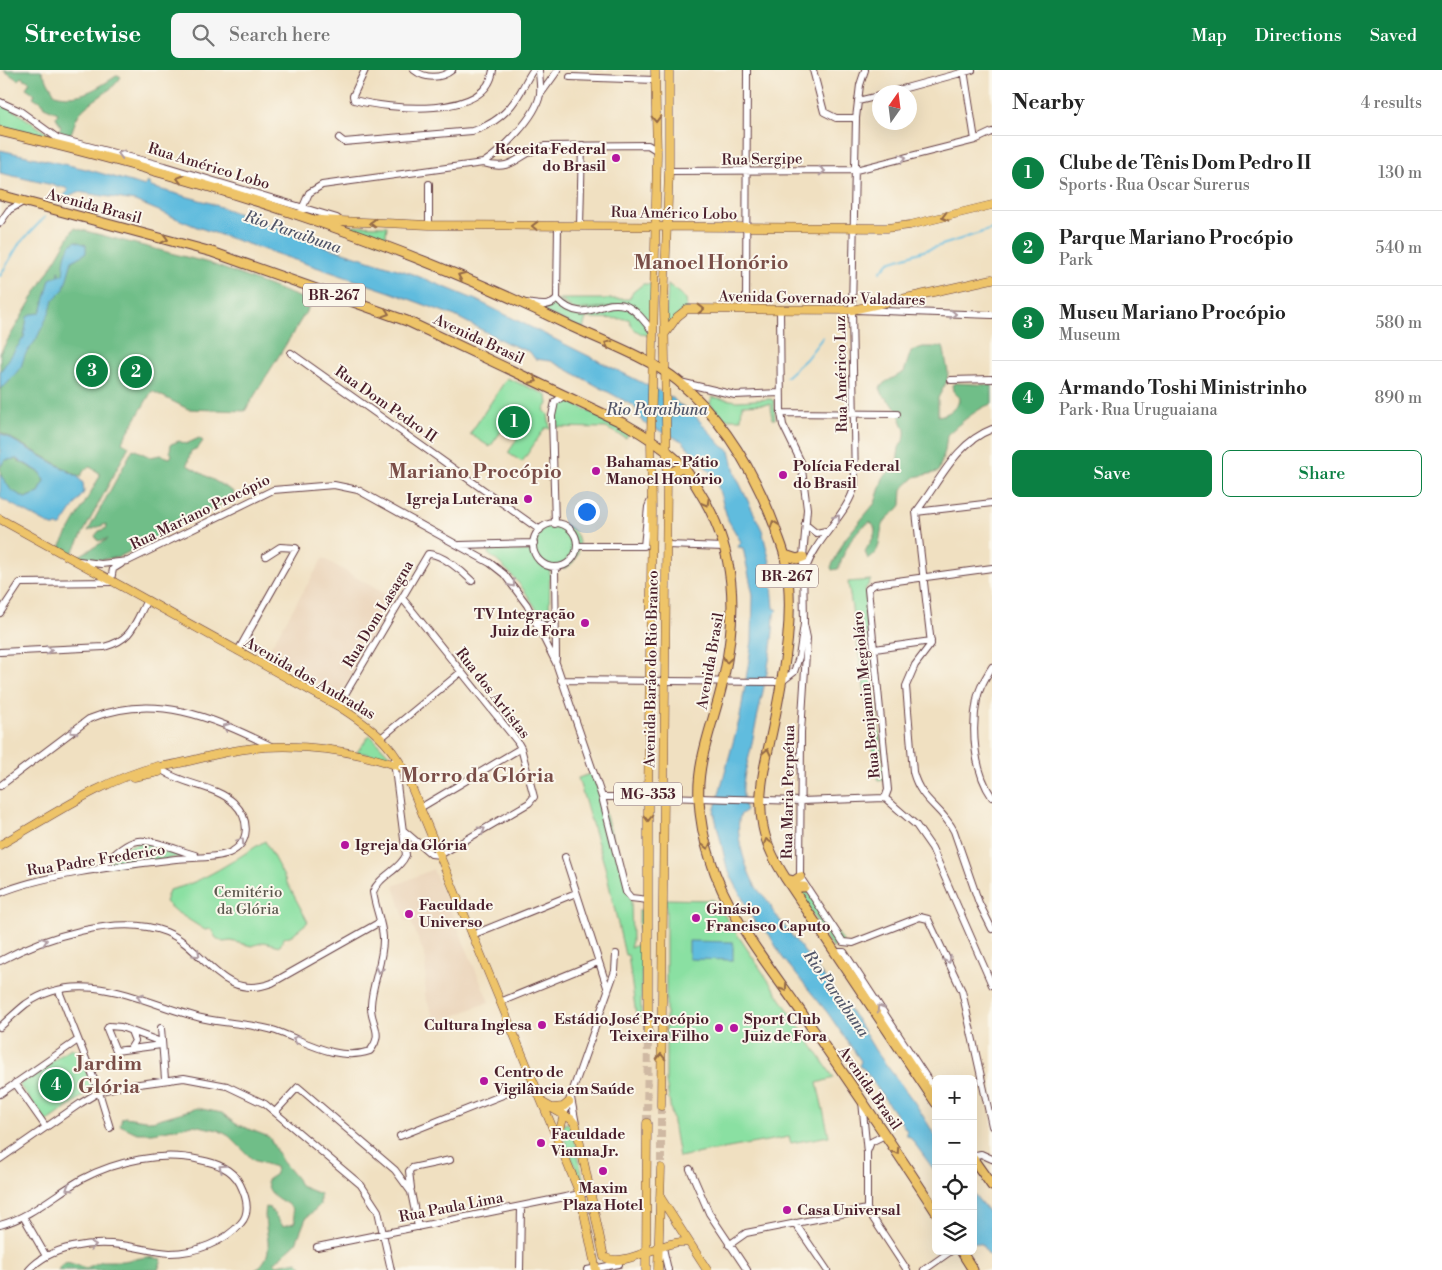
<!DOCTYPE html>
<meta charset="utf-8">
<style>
:root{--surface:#fff;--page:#f6f6f6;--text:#222;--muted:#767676;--line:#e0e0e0;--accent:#0b8043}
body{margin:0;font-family:"Libre Bodoni",serif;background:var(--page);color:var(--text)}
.controls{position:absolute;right:15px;bottom:15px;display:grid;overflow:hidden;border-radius:8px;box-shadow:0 5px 20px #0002}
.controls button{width:45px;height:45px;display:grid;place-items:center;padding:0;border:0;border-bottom:1px solid var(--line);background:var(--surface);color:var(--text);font:25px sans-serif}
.compass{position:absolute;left:872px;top:15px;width:45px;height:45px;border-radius:50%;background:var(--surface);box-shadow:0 5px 20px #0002;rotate:14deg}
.you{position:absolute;left:586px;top:441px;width:18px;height:18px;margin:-12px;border:4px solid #fff;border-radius:50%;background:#1a73e8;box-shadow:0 0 0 8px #1a73e833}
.badge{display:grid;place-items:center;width:32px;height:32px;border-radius:50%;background:var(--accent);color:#fff;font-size:16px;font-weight:700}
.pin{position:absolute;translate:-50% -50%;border:2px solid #fff;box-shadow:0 1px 5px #0006}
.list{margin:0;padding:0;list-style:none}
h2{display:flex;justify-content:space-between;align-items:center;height:65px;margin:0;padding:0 20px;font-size:21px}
h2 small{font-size:16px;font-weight:400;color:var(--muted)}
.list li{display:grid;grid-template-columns:32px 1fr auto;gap:15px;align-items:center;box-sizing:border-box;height:75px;padding:0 20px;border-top:1px solid var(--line)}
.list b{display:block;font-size:19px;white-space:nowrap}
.list p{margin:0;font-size:16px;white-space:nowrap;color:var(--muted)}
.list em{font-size:16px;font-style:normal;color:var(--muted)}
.actions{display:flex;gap:10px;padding:15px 20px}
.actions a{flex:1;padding:11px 0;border:1px solid var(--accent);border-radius:8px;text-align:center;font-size:18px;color:var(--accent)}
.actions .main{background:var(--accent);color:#fff}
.icon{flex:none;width:28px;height:28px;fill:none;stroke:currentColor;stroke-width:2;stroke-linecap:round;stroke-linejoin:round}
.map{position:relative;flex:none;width:992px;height:1200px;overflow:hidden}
header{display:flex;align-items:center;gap:30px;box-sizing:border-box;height:70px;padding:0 25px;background:var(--accent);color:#fff}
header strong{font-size:24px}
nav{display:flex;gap:28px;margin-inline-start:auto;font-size:18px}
.search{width:350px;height:45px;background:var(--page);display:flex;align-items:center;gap:12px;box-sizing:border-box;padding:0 18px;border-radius:8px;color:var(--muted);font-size:19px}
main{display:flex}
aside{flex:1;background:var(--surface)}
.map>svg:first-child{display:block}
.built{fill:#ead3b8}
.green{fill:#8ae0a2;stroke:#6a8066}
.forest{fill:#6fbe88;stroke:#5c6e5a}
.water{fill:#61bcde;stroke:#566e84}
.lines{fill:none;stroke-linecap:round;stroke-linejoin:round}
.stream{stroke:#61bcde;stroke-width:2}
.major-tunnel{stroke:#cfb9a3;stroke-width:8;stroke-dasharray:8 4;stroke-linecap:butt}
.minor-casing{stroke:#633c42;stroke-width:8}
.major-casing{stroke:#633c42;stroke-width:9}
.highway-casing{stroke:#633c42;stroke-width:11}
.minor{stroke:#fff;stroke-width:6}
.major{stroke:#eec469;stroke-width:8}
.highway{stroke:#eec469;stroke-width:9}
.oneway{stroke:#946947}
.oneway2{stroke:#ae9aa0}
.poi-dot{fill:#b5179e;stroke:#fbf7ec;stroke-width:2}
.labels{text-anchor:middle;stroke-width:4;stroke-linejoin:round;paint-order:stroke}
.shield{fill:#fbf7ec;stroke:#7f6065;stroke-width:1}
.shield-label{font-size:14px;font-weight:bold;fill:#4a1f2b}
.poi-label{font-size:15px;font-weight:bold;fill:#4a1f2b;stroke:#fbf7ec;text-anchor:start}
.street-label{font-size:15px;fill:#4a1f2b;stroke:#fbf7ec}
.park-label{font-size:15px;fill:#5d594f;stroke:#fbf7ec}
.water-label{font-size:16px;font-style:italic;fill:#52566a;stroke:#fbf7ec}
.district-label{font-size:20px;font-weight:bold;fill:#7a4e48;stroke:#fbf7ec}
</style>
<header>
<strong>Streetwise</strong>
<div class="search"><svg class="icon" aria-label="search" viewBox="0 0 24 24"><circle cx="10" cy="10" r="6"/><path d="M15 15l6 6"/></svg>Search here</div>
<nav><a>Map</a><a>Directions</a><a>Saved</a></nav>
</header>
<main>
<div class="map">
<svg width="992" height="1200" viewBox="0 0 992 1200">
<rect width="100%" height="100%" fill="#fbf7ec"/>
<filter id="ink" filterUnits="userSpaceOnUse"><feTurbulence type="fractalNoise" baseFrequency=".02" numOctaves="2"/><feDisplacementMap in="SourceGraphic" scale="10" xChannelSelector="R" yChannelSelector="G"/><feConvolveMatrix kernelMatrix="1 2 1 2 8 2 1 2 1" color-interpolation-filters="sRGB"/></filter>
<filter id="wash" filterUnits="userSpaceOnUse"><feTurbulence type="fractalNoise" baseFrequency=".0096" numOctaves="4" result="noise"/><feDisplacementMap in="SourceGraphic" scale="20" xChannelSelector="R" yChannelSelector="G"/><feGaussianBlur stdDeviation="1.12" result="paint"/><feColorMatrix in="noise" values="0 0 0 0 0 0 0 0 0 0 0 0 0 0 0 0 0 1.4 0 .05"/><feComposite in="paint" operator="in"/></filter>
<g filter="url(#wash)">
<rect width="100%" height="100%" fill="#f0e0c1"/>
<path class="built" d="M323,488L395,530L339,625L267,583Z
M433,799L489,932L436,953L425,926L426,889L411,851H405L394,816Z"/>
<path class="green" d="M0,34L9,37L57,70L0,56Z
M334,155L387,156L385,174Z
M643,214H652V260L625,235L575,240L559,229H629L633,222Z
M668,214L686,229L687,239L665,263Z
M557,230L575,242L620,235L636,243L652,266C641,265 631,260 629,249L586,248L583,259L527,234L544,236Z
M507,308L547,325L548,334L544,340L548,344L550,358H545L522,392L508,383L519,366L505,356L490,377L470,364Z
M712,327L737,331L771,329L774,331L775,349H772L771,334L742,335L741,349H722L710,333Z
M564,328L629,363L626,368L606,358L554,357L555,337Z
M556,453C596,458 576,508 555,497L550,500L549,549L547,552L543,550C527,523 513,502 488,484L490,480L533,481L535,484C531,467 539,455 556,453Z
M871,510L865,520L884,710L878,711L848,512Z
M370,665L390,686L389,688L357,682Z
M593,703L631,828L632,871L630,878L639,874V840H642L641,945L639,948L636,945L628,885H625L605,797L578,708Z
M265,771L308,852L292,865L284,868L280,876L264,872L252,876L231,871L223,872L216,868L211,859L205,860L175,841L165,832L169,820C203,813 235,789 265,771Z
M138,773H147L188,786L103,797L129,776Z
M796,817H804L843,872L832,878Z
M666,829L714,830L834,1008L817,1013L829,1066L791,1073L789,1067L679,1087L666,1012Z
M71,978L79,982L94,1018L47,1052L19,1015Z
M567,1053L572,1057L583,1108L580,1109L561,1061L564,1054Z"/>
<path class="forest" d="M3,0H41L55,24C80,31 97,18 118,5L121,7C111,23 91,29 79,44C74,51 74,60 69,66L59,60L61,57L56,47L58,43L44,37V34L33,27L35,24L26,18L30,12L21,7L18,10Z
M74,158L209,193L312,232L245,341L188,339L152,321L122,372L129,376L72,484L60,477L100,406L98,402L90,397L85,399L80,407L0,362V283Z
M923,277H943L944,280L948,302L947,311L938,328V346C950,344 956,339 960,328L953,321L952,315L955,313L992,315V334C980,336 955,357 947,365L945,381L938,402L915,407L902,419L901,435C897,442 887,446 884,453C877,468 884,479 868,489L865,482C869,472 882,461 870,452C852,461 845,481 838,499L832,500L831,497L845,469L875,433L883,408L897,393L899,378L905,367V360L897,339L883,325L880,318L884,313L904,302L911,281Z
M199,368L203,371L198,378L191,381L187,395L234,422L232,429L119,487L99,490L79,486L108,469L98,471L95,466L99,461L107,458L106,454L88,461L133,379L150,387L161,385L170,388L172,385L170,381L171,374L179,371L186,374Z
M13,388L41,403L44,411L39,423L25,428C10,422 0,413 0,397L5,390Z
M197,1038L222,1043L236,1054L269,1067L282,1091L297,1109L300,1116L320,1124V1135L306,1148L296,1173L274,1193L277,1195L297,1191L306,1200H255C280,1183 261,1161 266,1137L270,1138L283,1156L294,1153L295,1150L292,1138C283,1129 268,1128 267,1110L276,1104L275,1097L253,1090L229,1066L218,1060L193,1055L153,1063H137L120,1055L122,1048L125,1047L152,1051Z
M147,1187L162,1189L158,1200H58L61,1195L67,1192L86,1198L102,1191H123Z"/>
<path class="water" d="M0,80L86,99L145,116L148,112L151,117L207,132L293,164L297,163L314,173L410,203L476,230L673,328L678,334L689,339L722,376L730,381L736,406L762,460L770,492L774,538L778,540L774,544C773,587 760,631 752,673C747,700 738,714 746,741L741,744C733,760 746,800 755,815C760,825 771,830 772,840L857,950L875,980L915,1033L936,1067V1106L934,1100L910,1067L907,1066V1061L864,999L859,996L861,991L827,942L782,887L769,864L754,851L727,798L714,742L740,647L752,571L753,525L743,478L738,477L741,472L728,450L716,410L710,408L711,403L682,371L643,353L634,336L551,291L535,289L530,282L507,273L455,246L390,222L197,157L135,131L78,122L70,125L63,133L59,131L68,121L66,118L0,103Z
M76,171L86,175V183L72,191L64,219L53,230L50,241L36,270L25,285L21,297L7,314L0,319V302L24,267L27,247L31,244L40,243L42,239L50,209L59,205V201L60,205L63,204C65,191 63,179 76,171Z
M0,363L77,406L83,413L84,422L61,456H52L0,428V404L11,420L25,428L39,423L44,411L41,403L17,389L5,390L0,397Z
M689,871L733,872V890L689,889Z
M973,1123L992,1146V1189L981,1174L973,1172Z"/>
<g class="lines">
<path class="stream" d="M880,202L889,192L992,159
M0,206L19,174L45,147
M786,307L806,289L823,267"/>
</g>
</g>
<g filter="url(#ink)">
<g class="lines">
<path class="major-tunnel" d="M661,1036V1098
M647,1053L648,965"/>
<defs>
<path id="minor" d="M365,0L353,26L354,30C388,39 487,50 493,0
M414,0C425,9 441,9 452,0
M813,0L824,42L836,48H856
M964,0L975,70
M570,7L655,10
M891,22L972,0
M540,25L558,0
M858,31L879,26
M0,32L20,41L60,70
M57,68L164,96L337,148
M339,68L344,72L472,61C493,55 510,41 521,21C525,14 528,7 533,0
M483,93C515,103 517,83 545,76L648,75L656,80
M669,101L856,100L975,70L992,62
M299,146L309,123L322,115L483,93C501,82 537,46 540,24C541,17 539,7 539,0
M0,153L9,140L23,132
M429,155V114
M580,156L582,75
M557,229C585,257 600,228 624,235C636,239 645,252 653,262
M557,229L558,156
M525,233C536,234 549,239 557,229
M746,239L747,0
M856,240L992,245
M291,283L540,460
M951,310L992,309
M680,312L735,325L780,323
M781,343L897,344
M916,442L931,574L915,595L906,616L913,702C921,732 941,736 954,761L979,833L992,859
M916,442C939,413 955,373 992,359
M916,442L992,433
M533 475a22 22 0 1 1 44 0a22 22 0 1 1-44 0Z
M555,454L552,346L555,332L565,325
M805,454L816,463L826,461
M460,475L534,473
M667,475L724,477
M577,476H644L648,437L651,430
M79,491L101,494L128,491L273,420L334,415L358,420L490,493L504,504L527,535L556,593L602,727L626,822L631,828L648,830
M555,497L556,589
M805,501C817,466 847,446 855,415L852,240L856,48L860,15L865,0
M111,510L113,499L121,494
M402,528L517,671L521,678L534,727L529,733L440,785L431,784L403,760
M0,543L20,513L114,512
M537,551L547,557L554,551
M804,554L807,568L801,662L800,807L843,872L853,873L920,847L928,849L962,921L992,1056
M875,579L931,571
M238,581L296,478L280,477L266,486
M0,582L104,577C132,570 134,555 147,530
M992,597C986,607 979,617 977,629C971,660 974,701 992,727
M561,610L781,612L794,602L799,587L804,554L803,487L807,439L801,392L783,355L781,343L780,239
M338,636L428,484C441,483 463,502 472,511
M382,667L461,602
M0,716L89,649C155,622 211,647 271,676
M602,727H648
M663,727L801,731L885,728
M885,728L888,720L868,519L875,514L992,498
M885,728L916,755L932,778L992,915
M420,738L521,678
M565,787L608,920
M97,800C108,791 123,773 138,771C153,769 180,781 195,785
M0,823C48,803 123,796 176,789C192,787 213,789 229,783C251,773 250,749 234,733C216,716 185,715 165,702
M472,865L576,823
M835,882H844L936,1022
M0,891C42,868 119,843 166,862C207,879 220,932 272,913L380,852
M59,921L99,1022L110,1058
M500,932L598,892
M0,957C9,949 17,941 26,934C82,895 145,934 201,948C226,954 252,953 276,961C307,972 337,992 370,981C385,962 370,955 371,935C372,912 384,891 383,867C382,852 375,837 373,822C379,806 399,801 406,785L394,691
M161,958L165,1009
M161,972L121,957L109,956L107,959L116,981L161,975
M130,979L135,971L131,961
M15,1013L46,1057
M0,1024L78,970
M571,1028L576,1054
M862,1031L867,1083V1139L907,1200
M275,1042L298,1017L395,1100L411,1122L418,1157
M564,1045L615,901L616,884
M400,1066L533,1013
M867,1082L871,1072L885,1065
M0,1089L81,1033L99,1022L117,1017L184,1008L227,1016L265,1034L361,1115L378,1141L391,1200
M975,1092L976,1085L981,1084L992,1089
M690,1099L709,1143L747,1200
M411,1118L409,1101L412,1098L450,1090
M23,1146L46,1186
M795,1153L827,1200
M0,1155C31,1147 55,1124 82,1109C116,1091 162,1081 200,1090C215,1093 232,1098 240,1114C246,1126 251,1142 241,1153C225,1172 195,1183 170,1183C154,1182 137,1177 121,1175C92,1171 50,1176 29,1200
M729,1175L746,1163L867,1139
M317,1177L590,1122
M663,1178L668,1200
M520,1200L521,1136
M587,1200L619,1194
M924,1200L951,1181"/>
<path id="major" d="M319,150L429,155L887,158L910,155L992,135
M664,265L677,247L687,239L852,240L992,209
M0,449L338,636C369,656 390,671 406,704L580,1124L596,1200
M164,696C192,692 218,682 246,679C298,672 355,680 404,698
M134,707L159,702
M0,775C50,747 102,710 158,696
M648,965V727L652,442L651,369L657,84L655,0
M543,1033L571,1049L576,1055L604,1187C625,1200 668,1166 689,1173
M661,1036L667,404L664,234L669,101V0
M553,1038L563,1037L569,1032
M558,1067L564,1045
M660,1127L707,1200
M646,1200L647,1053
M658,1200L661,1098"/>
<path id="highway" d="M0,61C195,107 390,167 570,256C601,270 653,290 678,311C724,350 754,401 775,457C778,467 783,477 785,487C796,544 784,601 773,657C766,691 756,723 763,757C767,777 776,793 786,809L936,1033
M0,125L212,182L407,251L625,354C643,364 661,375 677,390C686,398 692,409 698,419C737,480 738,542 723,611C715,649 696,690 699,730C700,749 704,770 710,788C726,843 766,892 799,939C845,1006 892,1073 936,1142
M667,404L678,399H685
M785,485L797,489L803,487
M786,809L794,811L800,807
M796,824V817H804
M973,1089L992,1116
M961,1181L973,1200"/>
</defs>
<use href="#minor" class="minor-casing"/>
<use href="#major" class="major-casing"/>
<use href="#highway" class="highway-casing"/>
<use href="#minor" class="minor"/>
<use href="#major" class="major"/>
<use href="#highway" class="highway"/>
</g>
<defs><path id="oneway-chevron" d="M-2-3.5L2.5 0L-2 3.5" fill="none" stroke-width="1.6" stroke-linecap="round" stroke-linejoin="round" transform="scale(1.25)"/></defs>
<g class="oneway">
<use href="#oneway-chevron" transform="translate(656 49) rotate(89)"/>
<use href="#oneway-chevron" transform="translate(180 109) rotate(-164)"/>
<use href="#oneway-chevron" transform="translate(945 147) rotate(166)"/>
<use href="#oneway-chevron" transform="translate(373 153) rotate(-178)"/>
<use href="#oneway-chevron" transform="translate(535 156) rotate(-179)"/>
<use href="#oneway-chevron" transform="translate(165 169) rotate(15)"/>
<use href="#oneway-chevron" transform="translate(461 206) rotate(-157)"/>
<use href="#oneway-chevron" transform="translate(701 239)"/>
<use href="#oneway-chevron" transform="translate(386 243) rotate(19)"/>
<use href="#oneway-chevron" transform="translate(608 274) rotate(-154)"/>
<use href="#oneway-chevron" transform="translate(534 310) rotate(26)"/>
<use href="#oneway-chevron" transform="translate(706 433) rotate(61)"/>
<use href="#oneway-chevron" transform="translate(774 454) rotate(-110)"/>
<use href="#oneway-chevron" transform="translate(727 590) rotate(100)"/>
<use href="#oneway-chevron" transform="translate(767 682) rotate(-77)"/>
<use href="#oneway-chevron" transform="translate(648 748) rotate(90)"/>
<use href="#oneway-chevron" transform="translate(767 772) rotate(-108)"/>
<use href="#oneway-chevron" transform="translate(707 776) rotate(77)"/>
<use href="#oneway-chevron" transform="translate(784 918) rotate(55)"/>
<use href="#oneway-chevron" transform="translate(661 987) rotate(-90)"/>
<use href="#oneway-chevron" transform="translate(896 1081) rotate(56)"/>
</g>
<g class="oneway2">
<use href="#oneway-chevron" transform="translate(121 84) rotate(-165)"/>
<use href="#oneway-chevron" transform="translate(903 88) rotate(-14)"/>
<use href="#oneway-chevron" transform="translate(822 101) rotate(-1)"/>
<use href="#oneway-chevron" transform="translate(953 244) rotate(1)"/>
<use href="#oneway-chevron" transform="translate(837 448) rotate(-51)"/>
<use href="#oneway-chevron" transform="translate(512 514) rotate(51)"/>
<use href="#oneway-chevron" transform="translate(49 580) rotate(-3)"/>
<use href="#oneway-chevron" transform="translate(226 657) rotate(-158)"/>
<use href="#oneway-chevron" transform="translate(73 661) rotate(145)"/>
<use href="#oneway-chevron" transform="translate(482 760) rotate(-30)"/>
<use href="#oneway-chevron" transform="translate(241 771) rotate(-56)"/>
<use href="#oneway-chevron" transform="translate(44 871) rotate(-19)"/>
<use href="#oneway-chevron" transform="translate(197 884) rotate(43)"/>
<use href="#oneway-chevron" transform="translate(948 890) rotate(64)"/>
<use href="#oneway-chevron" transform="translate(379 900) rotate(103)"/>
<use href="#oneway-chevron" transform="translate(140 927) rotate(-160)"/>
<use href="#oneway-chevron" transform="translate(880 938) rotate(-123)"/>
<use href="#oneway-chevron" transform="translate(296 969) rotate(-159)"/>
<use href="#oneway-chevron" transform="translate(222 1098) rotate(-146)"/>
<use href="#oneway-chevron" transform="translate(69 1118) rotate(148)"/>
<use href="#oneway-chevron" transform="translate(93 1175) rotate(-8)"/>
</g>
</g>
<g class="poi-dot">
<circle cx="616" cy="88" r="5"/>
<circle cx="596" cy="401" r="5"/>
<circle cx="783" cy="405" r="5"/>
<circle cx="528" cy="429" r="5"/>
<circle cx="585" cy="553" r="5"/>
<circle cx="345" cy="775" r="5"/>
<circle cx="409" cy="844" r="5"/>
<circle cx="696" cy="848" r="5"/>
<circle cx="542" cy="955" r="5"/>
<circle cx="719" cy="958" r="5"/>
<circle cx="734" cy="958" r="5"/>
<circle cx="484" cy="1011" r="5"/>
<circle cx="541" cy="1073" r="5"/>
<circle cx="603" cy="1101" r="5"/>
<circle cx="787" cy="1140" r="5"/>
</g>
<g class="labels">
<g class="shield">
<rect x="303" y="213.5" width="62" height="23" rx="4"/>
<rect x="756" y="494.5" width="62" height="23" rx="4"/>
<rect x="614" y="712.5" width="68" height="23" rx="4"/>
</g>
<g class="shield-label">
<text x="334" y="230">BR-267</text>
<text x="787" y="511">BR-267</text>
<text x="648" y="729">MG-353</text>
</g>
<g class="poi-label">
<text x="606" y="84" text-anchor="end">Receita Federal<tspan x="606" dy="17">do Brasil</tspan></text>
<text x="606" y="397">Bahamas - Pátio<tspan x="606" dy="17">Manoel Honório</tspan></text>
<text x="793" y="401">Polícia Federal<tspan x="793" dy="17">do Brasil</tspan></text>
<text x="518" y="434" text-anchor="end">Igreja Luterana</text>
<text x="575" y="549" text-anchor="end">TV Integração<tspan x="575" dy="17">Juiz de Fora</tspan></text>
<text x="355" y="780">Igreja da Glória</text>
<text x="419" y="840">Faculdade<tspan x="419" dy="17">Universo</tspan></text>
<text x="706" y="844">Ginásio<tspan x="706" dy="17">Francisco Caputo</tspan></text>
<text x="709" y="954" text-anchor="end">Estádio José Procópio<tspan x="709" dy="17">Teixeira Filho</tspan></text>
<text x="744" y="954">Sport Club<tspan x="744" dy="17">Juiz de Fora</tspan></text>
<text x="532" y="960" text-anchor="end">Cultura Inglesa</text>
<text x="494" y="1007">Centro de<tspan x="494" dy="17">Vigilância em Saúde</tspan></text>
<text x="551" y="1069">Faculdade<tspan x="551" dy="17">Vianna Jr.</tspan></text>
<text x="603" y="1123" text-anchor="middle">Maxim<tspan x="603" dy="17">Plaza Hotel</tspan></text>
<text x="797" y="1145">Casa Universal</text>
</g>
<g class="street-label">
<text transform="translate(762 89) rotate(-1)" y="5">Rua Sergipe</text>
<text transform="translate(209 96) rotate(17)" y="5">Rua Américo Lobo</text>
<text transform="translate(94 136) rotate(15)" y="5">Avenida Brasil</text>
<text transform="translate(674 143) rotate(1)" y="5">Rua Américo Lobo</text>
<text transform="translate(822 228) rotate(1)" y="5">Avenida Governador Valadares</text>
<text transform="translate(479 269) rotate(25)" y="5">Avenida Brasil</text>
<text transform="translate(841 304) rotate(-91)" y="5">Rua Américo Luz</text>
<text transform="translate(386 334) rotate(35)" y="5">Rua Dom Pedro II</text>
<text transform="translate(200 442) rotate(-26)" y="5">Rua Mariano Procópio</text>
<text transform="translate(378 544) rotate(-59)" y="5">Rua Dom Lasagna</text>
<text transform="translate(710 591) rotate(-80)" y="5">Avenida Brasil</text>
<text transform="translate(651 599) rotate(-89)" y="5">Avenida Barão do Rio Branco</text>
<text transform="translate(310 608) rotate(30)" y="5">Avenida dos Andradas</text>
<text transform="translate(493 623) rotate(52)" y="5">Rua dos Artistas</text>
<text transform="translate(866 625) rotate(-96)" y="5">Rua Benjamin Megioláro</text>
<text transform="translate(788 722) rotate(-89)" y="5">Rua Maria Perpétua</text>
<text transform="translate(96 790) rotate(-9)" y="5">Rua Padre Frederico</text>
<text transform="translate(870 1018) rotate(55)" y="5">Avenida Brasil</text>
<text transform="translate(451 1137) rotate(-11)" y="5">Rua Paula Lima</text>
</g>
<g class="park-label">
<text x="248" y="827">Cemitério<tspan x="248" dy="17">da Glória</tspan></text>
</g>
<g class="water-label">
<text transform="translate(293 161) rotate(19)" y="6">Rio Paraibuna</text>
<text x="657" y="345">Rio Paraibuna</text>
<text transform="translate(837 923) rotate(55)" y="6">Rio Paraibuna</text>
</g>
<g class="district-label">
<text x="711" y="199">Manoel Honório</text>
<text x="475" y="408">Mariano Procópio</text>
<text x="477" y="712">Morro da Glória</text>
<text x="109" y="1000">Jardim<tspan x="109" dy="23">Glória</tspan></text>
</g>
</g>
</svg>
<div class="controls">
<button>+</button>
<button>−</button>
<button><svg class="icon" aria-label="locate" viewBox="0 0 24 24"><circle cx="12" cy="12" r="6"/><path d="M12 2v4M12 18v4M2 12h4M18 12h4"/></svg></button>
<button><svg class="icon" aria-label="layers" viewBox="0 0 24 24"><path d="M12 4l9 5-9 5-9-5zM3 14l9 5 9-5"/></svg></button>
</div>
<svg class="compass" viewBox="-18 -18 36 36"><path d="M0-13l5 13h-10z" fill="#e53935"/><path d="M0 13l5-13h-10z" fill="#767676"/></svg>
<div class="you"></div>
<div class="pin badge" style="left:514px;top:352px">1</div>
<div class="pin badge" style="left:136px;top:302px">2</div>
<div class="pin badge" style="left:92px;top:301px">3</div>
<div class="pin badge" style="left:56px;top:1015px">4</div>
</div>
<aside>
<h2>Nearby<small>4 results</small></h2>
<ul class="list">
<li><span class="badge">1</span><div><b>Clube de Tênis Dom Pedro II</b><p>Sports · Rua Oscar Surerus</p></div><em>130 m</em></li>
<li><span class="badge">2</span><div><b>Parque Mariano Procópio</b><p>Park</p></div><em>540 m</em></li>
<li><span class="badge">3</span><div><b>Museu Mariano Procópio</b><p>Museum</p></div><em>580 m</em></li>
<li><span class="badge">4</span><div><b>Armando Toshi Ministrinho</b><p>Park · Rua Uruguaiana</p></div><em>890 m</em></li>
</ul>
<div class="actions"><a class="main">Save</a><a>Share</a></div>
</aside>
</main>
